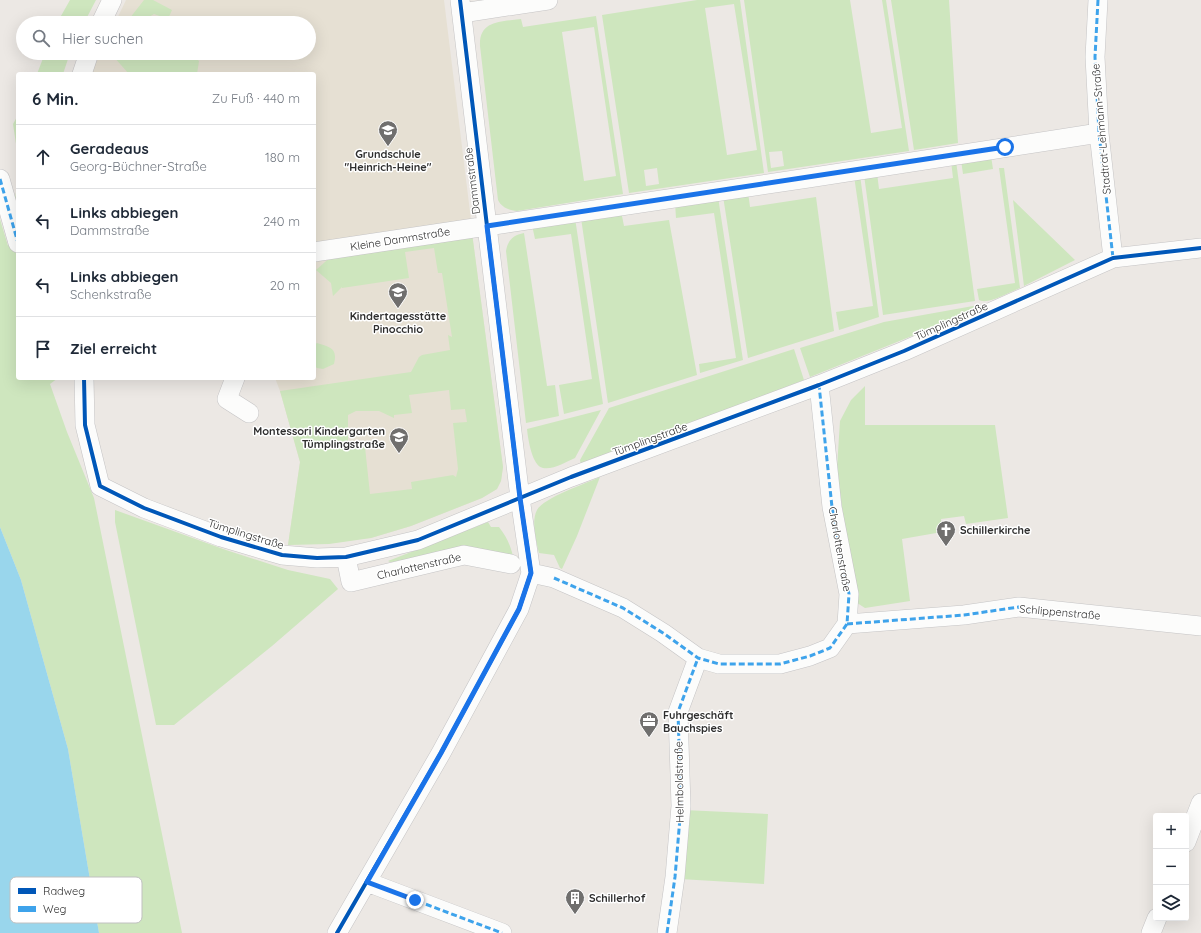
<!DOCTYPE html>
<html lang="de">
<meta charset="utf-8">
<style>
:root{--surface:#fff;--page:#f2f2f3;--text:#1f2937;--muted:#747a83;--line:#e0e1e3}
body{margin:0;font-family:Quicksand,sans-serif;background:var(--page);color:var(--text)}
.controls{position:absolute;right:12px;bottom:12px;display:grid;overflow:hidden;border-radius:4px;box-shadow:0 4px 16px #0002}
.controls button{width:36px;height:36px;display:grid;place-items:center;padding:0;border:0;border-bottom:1px solid var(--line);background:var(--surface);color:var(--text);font:20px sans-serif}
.stop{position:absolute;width:12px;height:12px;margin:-9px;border:3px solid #1a73e8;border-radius:50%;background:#fff}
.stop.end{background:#1a73e8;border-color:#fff;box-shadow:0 1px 4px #0008}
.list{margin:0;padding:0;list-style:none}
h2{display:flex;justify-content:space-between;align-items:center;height:52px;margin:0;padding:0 16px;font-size:17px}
h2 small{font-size:13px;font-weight:400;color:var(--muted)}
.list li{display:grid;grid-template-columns:26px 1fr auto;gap:12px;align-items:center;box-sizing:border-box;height:64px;padding:0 16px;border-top:1px solid var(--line)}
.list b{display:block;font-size:15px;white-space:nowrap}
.list p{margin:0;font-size:13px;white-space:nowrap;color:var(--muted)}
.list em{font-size:13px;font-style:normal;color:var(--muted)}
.icon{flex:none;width:22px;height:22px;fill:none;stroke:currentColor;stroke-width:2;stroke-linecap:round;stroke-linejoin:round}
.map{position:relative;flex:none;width:1201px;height:933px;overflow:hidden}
.search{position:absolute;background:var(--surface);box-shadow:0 4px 16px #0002;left:16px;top:16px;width:300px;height:44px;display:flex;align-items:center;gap:10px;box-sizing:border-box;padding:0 14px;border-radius:22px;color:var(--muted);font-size:15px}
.panel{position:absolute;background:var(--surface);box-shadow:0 4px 16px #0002;left:16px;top:72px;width:300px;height:308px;border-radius:4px}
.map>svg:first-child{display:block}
.education{fill:#e6e0d3}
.green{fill:#cee6be;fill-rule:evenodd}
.water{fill:#99d6ec}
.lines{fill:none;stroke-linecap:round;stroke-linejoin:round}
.street-casing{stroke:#c5c4c5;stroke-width:20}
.street{stroke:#fcfcfb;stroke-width:19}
.quiet{stroke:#3ea3eb;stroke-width:3;stroke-dasharray:6 3;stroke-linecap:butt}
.cycleway-casing{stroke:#fff;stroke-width:6}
.cycleway{stroke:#0057b8;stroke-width:4}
.route{stroke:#1a73e8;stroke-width:5}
.labels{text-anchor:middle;stroke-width:3;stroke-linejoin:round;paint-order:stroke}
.street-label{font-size:11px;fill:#2e2e2e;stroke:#fff}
.poi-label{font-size:11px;font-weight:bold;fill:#2e2e2e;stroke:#fff;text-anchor:start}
.key{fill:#fff;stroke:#c0c0c0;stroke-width:1}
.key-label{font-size:11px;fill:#2e2e2e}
</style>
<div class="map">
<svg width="1201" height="933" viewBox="0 0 1201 933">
<rect width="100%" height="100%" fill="#ece8e4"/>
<path class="education" d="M126,0H444L471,220L314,244V74H92L95,61L99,53H309V23H115Z
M472,233L503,467L501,481L497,489L482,498L411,526L371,538L288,545L300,462L280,391L275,378H314V257Z"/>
<path class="green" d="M70,0H96L84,23H57Z
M144,0H153L172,10L168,19L154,14L149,17L152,21L151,23H126Z
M697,0H740L764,173L629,193L602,15ZM734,4L757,150L727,155L705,8ZM657,168L659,184L646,186L644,170Z
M744,0H850L871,133L902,128L882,0H886L909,151L768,172ZM782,151L784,166L771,168L769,152Z
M891,0H949L958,143L914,150Z
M596,16L623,194L517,211C509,210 502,208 498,200L480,46C479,20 501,22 521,19L523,27ZM594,27L616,176L584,181L562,32Z
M45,53H70L63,74H37Z
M114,53H187L188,55H193L199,61L197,74H180L176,73L175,74H129L113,56Z
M18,115V157L13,124Z
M991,156L993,169L963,174L961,160Z
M951,161H956L975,301L883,315L864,175L877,173L879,189L953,178Z
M999,168H1004L1020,288C1010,292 988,305 979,300L977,289L1015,283Z
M860,175L879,317L839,330L836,312L873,306L854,176Z
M18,179V378H58L50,384L67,432L94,498L182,933H99L68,749L21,580L0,527V219L8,246Z
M748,192L750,207L816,197L834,331L748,358L723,196Z
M718,197L743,360L700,373L699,364L736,358L714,213L676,218L675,203Z
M1013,200L1075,260L1024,286Z
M621,211L624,226L669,220L697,375L608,403L581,218Z
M575,218L603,404L564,414L559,385L592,379L571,234L535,239L532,225Z
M472,233L503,467L501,481L497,489L482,498L411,526L371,538L329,544L288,545L300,462L280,391L411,372L419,357L422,355L450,350L448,335L452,337L442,273H438L434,248L405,252L409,278L342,288V287L333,296L331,283L316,270L334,254ZM449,390L451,410L465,409L467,422L453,423L458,469L456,477L453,475L411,482L412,489L370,494L365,447L348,446V415L356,411H379L394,418V415L412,413L409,395Z
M524,233L547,386L555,385L559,416L526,423L506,251C508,240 513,235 524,233Z
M973,306L978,307L979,309L810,377L800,348L884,322Z
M317,343C330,347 338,348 334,364L323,369L317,368L314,366V345Z
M794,349L804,380L581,466L580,460L609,408Z
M865,386V425H995L1008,518L966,524L964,516L941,519L942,532L902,539L910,601L865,608L854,601L837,468L840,421L851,400Z
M601,410L575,458C566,462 553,470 543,468C532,466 528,439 527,429Z
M600,477L577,536L562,569L560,568L554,555L539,553C536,541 531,521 537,510C543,498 587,483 600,477Z
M115,510L226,550L288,570L330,579L338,589L272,646L174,725H156L115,522Z
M488,522L491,527H499C506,536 510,544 513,556L390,562L388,561Z
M684,810L768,814L764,884L680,879Z"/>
<path class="water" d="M0,527L21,580L68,749L99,933H0Z"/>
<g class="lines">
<defs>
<path id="street" d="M1098,0L1095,57L1099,133L1113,258
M462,13L548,0
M101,23L112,0
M82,74L89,53
M0,179L18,243
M314,252L808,178L1099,133
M84,378L85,425L100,486L144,508L221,537L282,555L317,558L346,557L418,540L571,477L819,385L904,351L1113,258L1201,248
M235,378L227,399L249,413
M346,557L351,582L464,555L511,564
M531,573L554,578L623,608L663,633L698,658L719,664H780L810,656L830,648L847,624L849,594L832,507L819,385
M847,624L964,615L1019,607L1201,626
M1186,842L1201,803
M367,882L502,933
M337,933L441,753L519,609L531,573L520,498L487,226L460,0
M667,933L675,877L681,806L678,712L698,658
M1151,933L1157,918"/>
</defs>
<use href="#street" class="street-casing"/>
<use href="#street" class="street"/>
<path class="quiet" d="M1098,0L1095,57L1099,133L1113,258
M0,179L18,243
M554,578L623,608L663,633L698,658L719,664H780L810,656L830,648L847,624L849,594L832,507L819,385
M847,624L964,615L1019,607L1030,609
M367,882L502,933
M667,933L675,877L681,806L678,712L698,658"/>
<defs>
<path id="cycleway" d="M84,378L85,425L100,486L144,508L221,537L282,555L317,558L346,557L418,540L571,477L819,385L904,351L1113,258L1201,248
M337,933L441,753L519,609L531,573L520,498L487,226L460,0"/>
</defs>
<use href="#cycleway" class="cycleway-casing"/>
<use href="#cycleway" class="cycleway"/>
</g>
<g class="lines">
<path class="route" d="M415,900L367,882L441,753L519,609L531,573L520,498L487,226L1005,147"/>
</g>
<defs>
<symbol id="school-pin" viewBox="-11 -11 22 30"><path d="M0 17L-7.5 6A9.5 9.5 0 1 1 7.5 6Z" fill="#706f6e" stroke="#fff"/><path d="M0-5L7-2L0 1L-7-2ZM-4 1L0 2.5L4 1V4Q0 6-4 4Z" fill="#fff"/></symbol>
<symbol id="church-pin" viewBox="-11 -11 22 30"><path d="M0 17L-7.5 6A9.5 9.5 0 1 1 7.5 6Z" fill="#706f6e" stroke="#fff"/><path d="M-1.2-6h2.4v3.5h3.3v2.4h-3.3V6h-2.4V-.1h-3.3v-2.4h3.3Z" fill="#fff"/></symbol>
<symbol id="office-pin" viewBox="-11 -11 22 30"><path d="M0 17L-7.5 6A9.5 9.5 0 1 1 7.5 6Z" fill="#706f6e" stroke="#fff"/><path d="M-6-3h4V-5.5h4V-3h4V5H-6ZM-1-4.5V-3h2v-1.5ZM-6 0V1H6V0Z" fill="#fff"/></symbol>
<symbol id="building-pin" viewBox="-11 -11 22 30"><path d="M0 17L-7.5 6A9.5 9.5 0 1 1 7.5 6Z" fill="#706f6e" stroke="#fff"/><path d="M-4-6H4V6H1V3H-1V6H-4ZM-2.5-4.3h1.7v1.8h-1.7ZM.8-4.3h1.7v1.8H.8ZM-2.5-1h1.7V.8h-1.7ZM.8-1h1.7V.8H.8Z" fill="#fff"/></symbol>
</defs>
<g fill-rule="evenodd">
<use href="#school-pin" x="377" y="119" width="22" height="30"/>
<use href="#school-pin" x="387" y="281" width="22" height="30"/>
<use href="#school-pin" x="388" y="426" width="22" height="30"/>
<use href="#church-pin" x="935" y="519" width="22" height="30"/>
<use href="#office-pin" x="638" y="710" width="22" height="30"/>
<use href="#building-pin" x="564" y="887" width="22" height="30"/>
</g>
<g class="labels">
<g class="street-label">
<text transform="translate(1101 129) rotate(-95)" y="4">Stadtrat-Lehmann-Straße</text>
<text transform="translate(472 181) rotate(-97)" y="4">Dammstraße</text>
<text transform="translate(400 239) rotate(-9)" y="4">Kleine Dammstraße</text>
<text transform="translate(951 321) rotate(-24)" y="4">Tümplingstraße</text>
<text transform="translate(650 439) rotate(-20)" y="4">Tümplingstraße</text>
<text transform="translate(246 534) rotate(17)" y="4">Tümplingstraße</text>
<text transform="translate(840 549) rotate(80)" y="4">Charlottenstraße</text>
<text transform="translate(419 566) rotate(-13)" y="4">Charlottenstraße</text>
<text transform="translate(1060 612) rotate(5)" y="4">Schlippenstraße</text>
<text transform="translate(679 782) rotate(-91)" y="4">Helmboldstraße</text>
</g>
<g class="poi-label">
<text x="388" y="158" text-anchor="middle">Grundschule<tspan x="388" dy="13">"Heinrich-Heine"</tspan></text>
<text x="398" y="320" text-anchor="middle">Kindertagesstätte<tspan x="398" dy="13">Pinocchio</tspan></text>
<text x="385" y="435" text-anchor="end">Montessori Kindergarten<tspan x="385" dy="13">Tümplingstraße</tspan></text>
<text x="960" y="534">Schillerkirche</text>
<text x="663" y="719">Fuhrgeschäft<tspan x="663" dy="13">Bauchspies</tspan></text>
<text x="589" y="902">Schillerhof</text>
</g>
</g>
<rect x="10" y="877" width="132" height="46" rx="6" class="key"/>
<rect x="18" y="888" width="18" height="6" fill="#0057b8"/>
<rect x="18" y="906" width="18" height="6" fill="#3ea3eb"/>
<g class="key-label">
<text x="43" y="895">Radweg</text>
<text x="43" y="913">Weg</text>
</g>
</svg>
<div class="controls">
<button>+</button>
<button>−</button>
<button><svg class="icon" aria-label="layers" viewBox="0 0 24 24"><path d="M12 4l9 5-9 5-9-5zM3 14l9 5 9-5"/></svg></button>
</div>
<div class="stop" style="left:1005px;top:147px"></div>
<div class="stop end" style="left:415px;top:900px"></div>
<div class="search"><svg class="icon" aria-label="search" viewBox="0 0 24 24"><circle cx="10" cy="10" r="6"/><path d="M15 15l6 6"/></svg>Hier suchen</div>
<section class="panel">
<h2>6 Min.<small>Zu Fuß · 440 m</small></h2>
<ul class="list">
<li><svg class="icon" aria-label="ahead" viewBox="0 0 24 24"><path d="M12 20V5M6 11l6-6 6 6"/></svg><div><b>Geradeaus</b><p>Georg-Büchner-Straße</p></div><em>180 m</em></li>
<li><svg class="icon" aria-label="left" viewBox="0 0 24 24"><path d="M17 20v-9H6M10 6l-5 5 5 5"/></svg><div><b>Links abbiegen</b><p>Dammstraße</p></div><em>240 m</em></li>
<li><svg class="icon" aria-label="left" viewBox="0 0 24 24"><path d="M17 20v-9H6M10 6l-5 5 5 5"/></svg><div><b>Links abbiegen</b><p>Schenkstraße</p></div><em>20 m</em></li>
<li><svg class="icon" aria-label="arrive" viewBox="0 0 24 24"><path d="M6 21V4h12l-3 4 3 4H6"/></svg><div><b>Ziel erreicht</b></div></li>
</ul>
</section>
</div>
